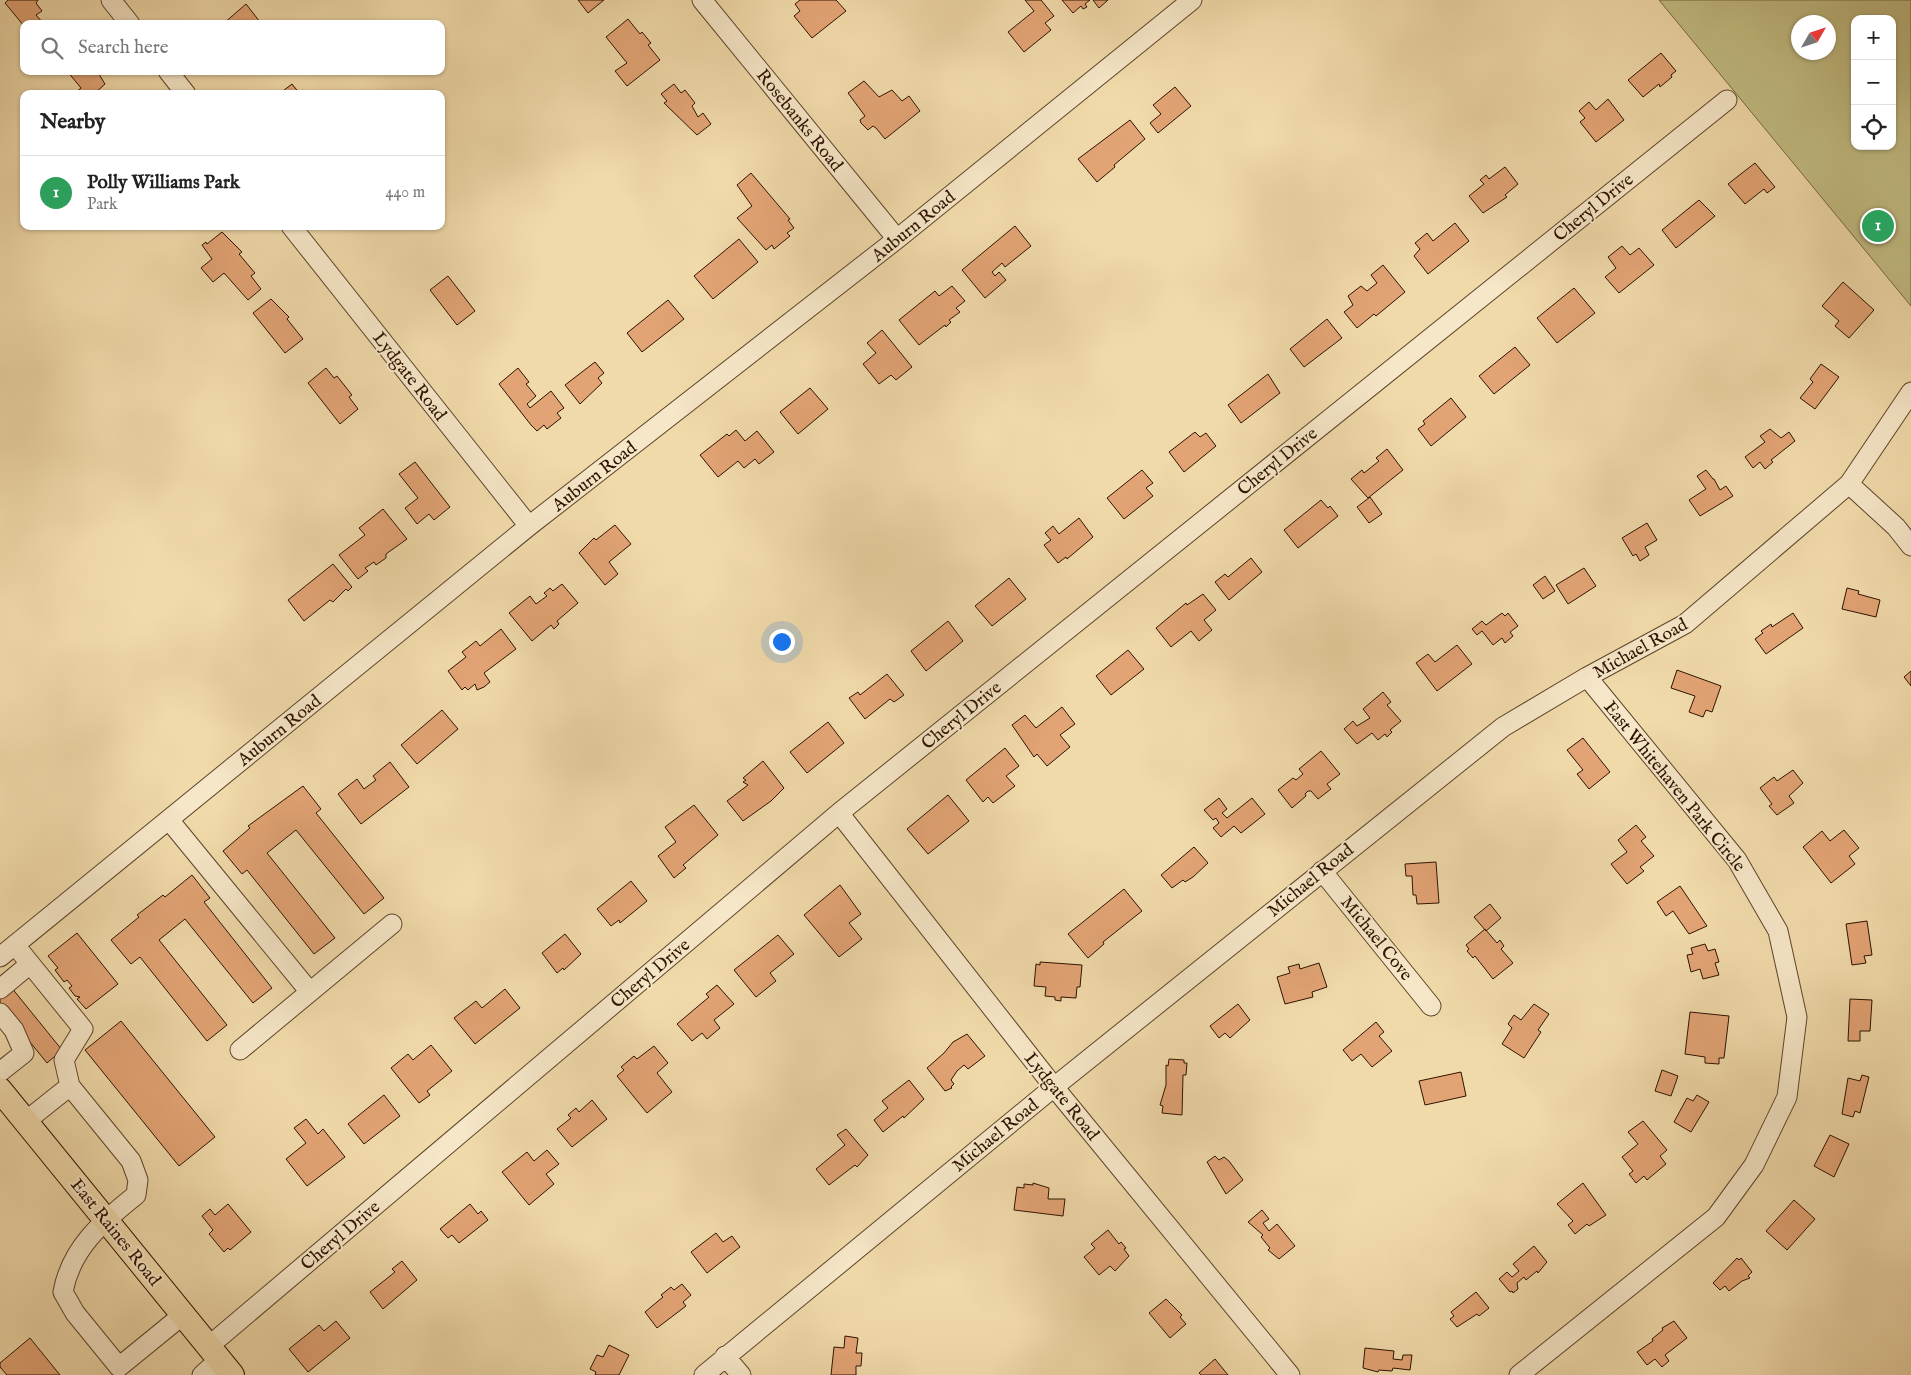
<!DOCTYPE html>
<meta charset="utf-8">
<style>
:root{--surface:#fff;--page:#f6f6f6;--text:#222;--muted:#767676;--line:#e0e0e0;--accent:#2563eb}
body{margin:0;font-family:"IM FELL English",serif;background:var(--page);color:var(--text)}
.controls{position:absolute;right:15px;top:15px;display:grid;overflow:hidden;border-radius:10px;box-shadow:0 1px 4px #0004}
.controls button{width:45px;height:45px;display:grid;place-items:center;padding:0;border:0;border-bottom:1px solid var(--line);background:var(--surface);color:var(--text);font:25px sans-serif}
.compass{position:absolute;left:1791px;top:15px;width:45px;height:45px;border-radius:50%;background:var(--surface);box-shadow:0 1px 4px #0004;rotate:51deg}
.you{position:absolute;left:781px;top:641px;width:18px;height:18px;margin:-12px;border:4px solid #fff;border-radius:50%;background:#1a73e8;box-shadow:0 0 0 8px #1a73e833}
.badge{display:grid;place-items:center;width:32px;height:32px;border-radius:50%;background:var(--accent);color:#fff;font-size:16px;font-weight:700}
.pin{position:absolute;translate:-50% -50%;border:2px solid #fff;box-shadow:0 1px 5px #0006}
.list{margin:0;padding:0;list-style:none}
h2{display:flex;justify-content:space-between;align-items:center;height:65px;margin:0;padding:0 20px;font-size:21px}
h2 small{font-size:16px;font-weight:400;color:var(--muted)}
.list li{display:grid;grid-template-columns:32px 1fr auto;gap:15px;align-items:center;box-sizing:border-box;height:75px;padding:0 20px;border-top:1px solid var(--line)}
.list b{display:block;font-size:19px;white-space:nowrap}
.list p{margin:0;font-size:16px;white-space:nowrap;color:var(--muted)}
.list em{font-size:16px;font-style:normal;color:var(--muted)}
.icon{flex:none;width:28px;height:28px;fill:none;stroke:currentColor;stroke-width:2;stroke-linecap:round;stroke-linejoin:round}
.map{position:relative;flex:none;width:1911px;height:1375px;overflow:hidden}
.search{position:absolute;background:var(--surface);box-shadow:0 1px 4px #0004;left:20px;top:20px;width:425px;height:55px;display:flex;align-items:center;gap:12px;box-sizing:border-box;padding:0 18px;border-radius:10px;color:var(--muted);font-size:19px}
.panel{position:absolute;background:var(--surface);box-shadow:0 1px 4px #0004;left:20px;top:90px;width:425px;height:140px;border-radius:10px}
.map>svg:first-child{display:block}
.green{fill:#c2bd83;stroke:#786842;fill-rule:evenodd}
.building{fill:#e3a475;stroke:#2d1200}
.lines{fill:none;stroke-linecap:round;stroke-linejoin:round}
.minor-casing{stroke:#5e442a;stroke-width:21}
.major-casing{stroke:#2d1200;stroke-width:26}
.minor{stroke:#f6e7c8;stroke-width:19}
.major{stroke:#f1daaa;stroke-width:24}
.labels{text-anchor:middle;stroke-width:4;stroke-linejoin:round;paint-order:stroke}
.street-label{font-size:18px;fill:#2d1200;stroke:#f6e7c8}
</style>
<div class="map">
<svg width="1911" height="1375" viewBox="0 0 1911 1375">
<rect width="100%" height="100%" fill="#f1daaa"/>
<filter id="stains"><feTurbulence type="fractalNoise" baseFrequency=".004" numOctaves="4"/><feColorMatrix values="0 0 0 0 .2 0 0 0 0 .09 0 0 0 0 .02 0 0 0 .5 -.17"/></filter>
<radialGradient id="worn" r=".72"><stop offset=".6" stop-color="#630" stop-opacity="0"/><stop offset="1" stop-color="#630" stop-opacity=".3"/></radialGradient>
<path class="green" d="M1659,0H1911V306ZM1855,19H1892V146H1855ZM1798,22H1828V52H1798Z"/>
<path class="building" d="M8,0H38L36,3L42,11L36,15L43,23L24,24V26L5,3Z
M578,0H604L588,13Z
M800,0H836L846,11L812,38L794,16L800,11L795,4Z
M1025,0H1041L1054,16L1045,23L1051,30L1024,52L1008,32L1034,11Z
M1062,0H1090L1085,4L1087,7L1083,9L1081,6L1073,13Z
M1093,0H1108L1099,8Z
M246,4L260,22L265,24H223Z
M628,19L640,34L642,32L651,43L648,45L660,60L627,86L615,71L627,63L606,37Z
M1661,53L1676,71L1671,75L1672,77L1660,87L1659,84L1643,97L1628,80Z
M67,71H97L105,84L94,94H74L81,88Z
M864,81L879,97L892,90L902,101L909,96L920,111L885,139L876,128L873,126L868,130L861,123L860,120L865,116L848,93Z
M292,84L300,94H279Z
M674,84L681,93L685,90L695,103L692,106L698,117L703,113L711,124L697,135L664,103L667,101L661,94Z
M1175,87L1191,106L1158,133L1150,123L1161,114L1153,105Z
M1608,99L1624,120L1596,142L1580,122L1585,118L1579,111L1589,102L1596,110Z
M1130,120L1145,139L1114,165L1115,167L1097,182L1078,159Z
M1755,163L1775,187L1767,193L1764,189L1745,204L1728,184Z
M1505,167L1518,184L1505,195L1507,197L1483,213L1469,196L1484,184L1480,180L1486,175L1489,179Z
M751,173L790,219L788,220L794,228L787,233L790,236L774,249L772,245L766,250L737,218L752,206L737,185Z
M1699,200L1715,216L1676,248L1662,230Z
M1455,223L1469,241L1428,274L1414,256L1420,249L1415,243L1427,233L1433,241Z
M1015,226L1031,246L1005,267L1002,263L992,272L995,276L999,272L1006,280L985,298L962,270Z
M222,232L242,252L239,254L255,273L251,276L261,289L248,300L224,273L213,282L201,268L212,259L202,245L206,242L207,244Z
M739,239L758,262L713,299L694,276Z
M1622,246L1630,255L1639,248L1654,265L1619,293L1605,277L1616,268L1608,257Z
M1383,265L1405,292L1376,316L1374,314L1357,328L1344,312L1353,305L1348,296L1361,286L1367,291L1377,283L1371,275Z
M448,276L475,311L457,325L430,290Z
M1843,282L1874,310L1849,338L1835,326L1839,321L1822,306Z
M952,286L965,301L956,308L960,312L949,320L951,322L946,327L945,325L919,345L899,320L935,291L939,296Z
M1574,288L1595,313L1557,343L1537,318Z
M271,299L289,317L287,319L303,339L285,353L253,313Z
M668,300L684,319L642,352L627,333Z
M1327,319L1342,338L1304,367L1290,349Z
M882,330L912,367L896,380L891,375L879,384L863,364L876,353L867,343Z
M1515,347L1530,365L1494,394L1479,376Z
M595,362L604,373L598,378L602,383L580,404L565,385Z
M1821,364L1839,377L1815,409L1800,398L1813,382L1810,379Z
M326,368L334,378L337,376L352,395L349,397L358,409L340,424L308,383Z
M518,368L529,382L526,384L536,396L527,404L530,408L551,391L564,408L557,413L561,418L547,429L544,425L537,431L531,425L499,384Z
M1268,374L1280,393L1241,423L1228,405Z
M810,388L828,409L798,434L780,412Z
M1451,398L1466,417L1431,446L1418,429L1425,424L1423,421Z
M1770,429L1781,438L1789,432L1795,441L1771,460L1773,462L1765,469L1760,462L1753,468L1745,457L1765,442L1760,436Z
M736,430L745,441L757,431L774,452L759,464L755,459L744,468L738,461L718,477L700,455L727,434L729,436Z
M1195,432L1200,437L1206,433L1216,446L1184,472L1169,452Z
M1387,449L1403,470L1368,498L1351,479L1362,470L1364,473L1379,461L1376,458Z
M415,462L450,507L434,520L429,514L417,524L405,508L418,498L399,474Z
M1142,470L1153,483L1146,488L1153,496L1124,519L1107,498Z
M1706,470L1713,479H1714L1720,490L1726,486L1733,496L1700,516L1689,500L1706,489L1697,476Z
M1370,497L1382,514L1369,523L1357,507Z
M1321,500L1328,508L1330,506L1338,516L1298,548L1284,530Z
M383,509L407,539L386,554V558L376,565L374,562L365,568L368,571L358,579L339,555L365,535L359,528Z
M1079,518L1093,537L1067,559L1066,557L1058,563L1044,545L1051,540L1045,533L1053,526L1059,534Z
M1647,523L1657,540L1645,547L1649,555L1640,561L1636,554L1633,556L1622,538Z
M615,525L631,544L609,562L618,574L605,585L579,553L594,538L596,540Z
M1251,558L1262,572L1229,600L1215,582L1225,574L1228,577Z
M333,564L352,587L348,591L346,589L333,602L330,600L304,621L288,600Z
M1584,568L1596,586L1568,604L1556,585Z
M1545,576L1555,591L1543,599L1533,585Z
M1009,578L1026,599L992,626L975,606Z
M562,584L578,603L557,621L559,624L554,629L551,625L532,641L509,613L530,596L536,604L547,596L544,593L550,588L553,591Z
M1847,588L1859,591L1858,594L1880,600L1876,617L1842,609Z
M1203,594L1216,610L1204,620L1212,630L1199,641L1191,631L1171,647L1156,628L1186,603L1187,605Z
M1502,613L1505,616L1508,613L1518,626L1510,632L1513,636L1505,643L1502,638L1493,645L1482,631L1477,635L1472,629L1482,621L1486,625Z
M1793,613L1803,628L1766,654L1755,639L1763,633L1761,631L1771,624L1772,627Z
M948,621L963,641L926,671L911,651Z
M501,629L516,649L484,673L490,682L484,687L477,690L475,684L468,690L465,687L462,690L448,671L466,657L462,652L476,641L480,646Z
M1457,645L1472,664L1437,691L1416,663L1428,654L1435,662Z
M1128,650L1144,669L1111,695L1096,676Z
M1677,670L1721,686L1712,712L1706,710L1703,717L1689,712L1695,696L1671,688Z
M1911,671V686L1904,677Z
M887,674L904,695L894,702L890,699L865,719L849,698L858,692L860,695Z
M1383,692L1391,702L1387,705L1401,721L1390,730L1392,732L1387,737L1385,734L1378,740L1372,733L1357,744L1344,729L1353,721L1357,726L1370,718L1363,709Z
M1062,707L1075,724L1060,735L1070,747L1047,766L1037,754L1034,757L1012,725L1025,715L1036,728Z
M442,710L458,729L417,764L401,745Z
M828,722L844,743L807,773L790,752Z
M1583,738L1610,772L1589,789L1577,774L1583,770L1567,750Z
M1005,748L1019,766L1006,776L1015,786L993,803L988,797L983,802L966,780Z
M1321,751L1340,774L1327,784L1331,789L1318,799L1311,791H1308L1305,794L1306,796L1292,808L1278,790L1293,778L1296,780L1303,774L1299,769Z
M763,761L784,788L771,801L743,821L727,801L748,785L743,782L746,780L743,778Z
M390,762L409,787L361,824L338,794L357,779L364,789L376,780L373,776Z
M1793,770L1803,783L1789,796L1794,803L1777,815L1769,806L1772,804L1760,788L1774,777L1777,781Z
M303,786L321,809L316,813L384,898L364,914L296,830L267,853L335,938L314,954L247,870L242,874L223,851L250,828L248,826Z
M948,795L969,821L928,854L907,829Z
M1219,798L1227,809L1222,813L1227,818L1252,798L1265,814L1241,833L1234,826L1221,837L1213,828L1219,823L1216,818L1213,820L1204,810Z
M694,805L718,835L683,865L686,868L674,878L658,856L676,842L665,827Z
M1636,825L1646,837L1641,841L1654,856L1640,867L1644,871L1627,884L1611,864L1627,852L1618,840Z
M1844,830L1859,848L1849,856L1855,864L1831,883L1803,847L1822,831L1830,841Z
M1194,847L1208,863L1193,877L1185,882L1183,880L1172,888L1161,875Z
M1436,862L1439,903L1417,904L1416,895H1413L1412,876H1406L1405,864Z
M192,875L210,898L204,902L272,988L253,1003L185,919L159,940L227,1025L207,1041L140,957L131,964L111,940L139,917L137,915L163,895L165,897Z
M631,881L647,901L620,923L619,920L611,926L597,909Z
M840,885L861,914L849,923L862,939L839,957L804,915Z
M1680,886L1707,926L1689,934L1673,911L1666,916L1657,902Z
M1124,889L1142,911L1103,942L1104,944L1088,958L1068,934Z
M1490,904L1501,918L1486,931L1474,917Z
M1867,921L1872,955L1864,956L1866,963L1852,965L1846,924Z
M1485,929L1497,943L1500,940L1504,946L1501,949L1513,963L1493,979L1475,956L1473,958L1467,951L1469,949L1466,945Z
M77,933L118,984L86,1009L77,999L80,997L75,996L69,988L72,986L67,980L64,982L55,970L58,968L48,956Z
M565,934L581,954L564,970L563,968L557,973L542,953Z
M778,935L794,954L770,973L776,981L756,997L734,970Z
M1705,944L1708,951L1715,949L1719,962L1715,963L1719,975L1703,979L1700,969L1691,972L1687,955L1693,954L1691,948Z
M1040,962L1082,965L1080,987H1077L1076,998L1061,997V1001L1055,1000V997L1045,996L1046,987L1034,986L1036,964L1040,965Z
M1319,963L1327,987L1312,992L1313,997L1285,1004L1277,977L1290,973L1288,967L1299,964L1300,969Z
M717,985L734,1004L714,1020L720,1028L707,1039L702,1033L692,1041L677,1024L709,997L706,994Z
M11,987L62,1050L47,1063L0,1005V994Z
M505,989L520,1008L475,1044L454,1018L476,1001L482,1008Z
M1850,999L1872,1000L1870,1031H1860V1041H1848Z
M1238,1004L1250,1020L1230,1038L1225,1033L1219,1038L1210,1026Z
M1534,1004L1549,1014L1538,1030L1541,1032L1524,1058L1502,1044L1512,1028L1508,1024L1514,1015L1521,1020Z
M1690,1012L1729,1016L1724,1058H1719V1064L1705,1063V1057L1685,1054Z
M121,1021L215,1137L179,1166L85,1050Z
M1376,1022L1384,1032L1379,1036L1392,1051L1372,1067L1361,1054L1352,1061L1343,1050Z
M967,1034L985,1056L968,1069L964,1065L957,1071L951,1080L954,1084L951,1087L952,1088L945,1091L927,1068L944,1053L953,1042Z
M431,1045L452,1071L427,1091L430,1095L419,1103L391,1068L408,1054L413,1060Z
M654,1046L668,1063L657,1073L672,1092L647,1113L617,1076L624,1070L621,1067L634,1056L637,1059Z
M1169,1059L1184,1060V1063H1187L1186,1075H1183L1182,1115L1162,1113L1163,1106L1160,1105L1166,1085V1065L1168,1066Z
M1662,1070L1678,1076L1671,1096L1655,1091Z
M1461,1072L1466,1096L1425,1105L1419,1081Z
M1862,1075L1869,1077L1860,1113L1855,1111L1853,1117L1842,1114L1848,1078L1860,1081Z
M909,1080L924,1099L904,1118L903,1116L883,1132L874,1120L888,1108L882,1101Z
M384,1095L400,1116L364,1144L348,1124Z
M1697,1095L1709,1102L1691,1132L1674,1122L1687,1098L1693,1101Z
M592,1100L607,1119L572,1147L557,1129L571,1118L568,1115L576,1108L579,1112Z
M306,1119L318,1134L323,1129L345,1157L307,1186L286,1159L306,1143L294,1128Z
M1643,1121L1667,1150L1660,1156L1666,1164L1647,1180L1644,1176L1636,1183L1629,1174L1633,1171L1622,1157L1638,1144L1628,1132Z
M846,1129L868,1155L857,1167L855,1165L829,1185L816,1169L845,1145L837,1135Z
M1830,1135L1849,1144L1834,1177L1814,1166Z
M547,1150L559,1164L546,1174L554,1184L529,1205L502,1172L527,1152L534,1161Z
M1215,1156L1219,1160L1224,1157L1229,1161L1243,1180L1226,1194L1207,1162Z
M1033,1183L1049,1188L1048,1199H1065L1063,1216L1014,1210L1017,1187L1024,1188V1184L1033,1185Z
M1583,1183L1606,1215L1589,1226L1587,1224L1575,1234L1568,1225L1573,1221L1557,1204Z
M1794,1200L1815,1219L1787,1250L1766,1231Z
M228,1204L251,1232L230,1250L228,1248L224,1252L209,1234L213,1230L202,1216L210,1209L215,1215Z
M470,1204L478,1214L481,1211L488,1220L459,1243L452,1235L448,1238L440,1229Z
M1262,1210L1269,1219L1263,1223L1269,1231L1277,1224L1295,1246L1279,1259L1268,1250L1270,1248L1261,1237L1263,1235L1248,1222Z
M1108,1230L1119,1244L1121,1242L1126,1248L1124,1249L1129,1256L1115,1271L1110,1266L1099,1275L1084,1257L1095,1248L1091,1244Z
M716,1233L723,1242L732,1236L740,1247L707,1273L691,1252Z
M1534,1246L1547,1262L1538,1273L1537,1271L1526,1280L1524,1277L1517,1283L1518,1289L1513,1293L1512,1291L1510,1292L1499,1279L1507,1272L1512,1277L1519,1271L1513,1264Z
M1737,1258L1739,1260L1741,1258L1752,1272L1748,1276L1750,1278L1742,1281L1729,1291L1725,1286L1720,1290L1713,1283Z
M402,1261L417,1280L383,1309L370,1292L395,1272L392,1269Z
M682,1284L691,1295L683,1302L686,1306L657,1328L645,1312L663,1297L661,1295L671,1287L674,1290Z
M1476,1292L1489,1308L1479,1316L1477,1314L1457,1327L1450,1319L1454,1316L1451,1312Z
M1166,1299L1182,1315L1180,1317L1186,1324L1170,1338L1149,1313Z
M336,1321L350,1338L308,1372L289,1349L319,1325L324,1331Z
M1674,1321L1687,1338L1665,1355L1669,1361L1662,1367L1655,1359L1647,1365L1637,1352L1653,1341L1652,1339L1663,1330L1662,1328Z
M845,1336L858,1338L856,1353H862L861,1366H856V1375H831L834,1347L844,1348Z
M30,1338L60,1375H7L0,1367V1363Z
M609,1345L629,1355L619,1375H595L596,1372L590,1369L597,1355L603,1357Z
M1365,1348L1394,1351L1393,1359L1402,1360L1403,1355H1412L1410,1370L1393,1368L1392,1371L1379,1370L1378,1372L1363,1368Z
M1215,1359L1228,1375H1201L1199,1373Z"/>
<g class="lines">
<defs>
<path id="minor" d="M111,0L130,24
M702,0L897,239
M168,71L186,94
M291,226L529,526
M1849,484L1896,527L1911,546
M839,813L1054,1087L1290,1375
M169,820L310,992
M1322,871L1431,1006
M15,945L83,1029L64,1060L70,1086L131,1161L138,1180L136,1195C102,1222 71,1248 63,1292L75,1313L119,1367
M0,957L529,526L897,239L1192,0
M0,989L30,964
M0,1013L14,1030L24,1053L0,1072
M240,1050L392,924
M26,1121L70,1086
M209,1346L839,813L1727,100
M725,1356L741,1375
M119,1367L184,1314
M202,1375L220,1359
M704,1375L1054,1087L1503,727L1587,677L1685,624L1849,484L1911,392
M1519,1375L1716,1217L1754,1165L1787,1097L1797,1017L1778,931L1737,860L1587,677"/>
<path id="major" d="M0,1090L232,1375"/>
</defs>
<use href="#minor" class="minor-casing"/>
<use href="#major" class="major-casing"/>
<use href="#minor" class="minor"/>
<use href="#major" class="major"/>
</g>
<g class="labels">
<g class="street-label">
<text transform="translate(800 120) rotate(51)" y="6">Rosebanks Road</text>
<text transform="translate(1593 207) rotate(-39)" y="6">Cheryl Drive</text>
<text transform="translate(913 226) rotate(-39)" y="6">Auburn Road</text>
<text transform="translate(410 376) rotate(52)" y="6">Lydgate Road</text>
<text transform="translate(1277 461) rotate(-39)" y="6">Cheryl Drive</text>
<text transform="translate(594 476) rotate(-38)" y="6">Auburn Road</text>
<text transform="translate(1640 648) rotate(-29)" y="6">Michael Road</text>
<text transform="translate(961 715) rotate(-39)" y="6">Cheryl Drive</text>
<text transform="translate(279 730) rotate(-39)" y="6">Auburn Road</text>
<text transform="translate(1675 786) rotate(51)" y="6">East Whitehaven Park Circle</text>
<text transform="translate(1310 880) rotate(-39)" y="6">Michael Road</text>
<text transform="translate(1377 938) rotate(51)" y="6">Michael Cove</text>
<text transform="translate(650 973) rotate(-40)" y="6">Cheryl Drive</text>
<text transform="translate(1062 1096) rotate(51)" y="6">Lydgate Road</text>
<text transform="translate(995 1135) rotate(-39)" y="6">Michael Road</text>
<text transform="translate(116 1232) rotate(51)" y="6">East Raines Road</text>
<text transform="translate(340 1235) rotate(-40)" y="6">Cheryl Drive</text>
</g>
</g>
<rect width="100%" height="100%" filter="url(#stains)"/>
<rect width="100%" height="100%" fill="url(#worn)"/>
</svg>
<div class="controls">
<button>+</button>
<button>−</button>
<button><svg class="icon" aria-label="locate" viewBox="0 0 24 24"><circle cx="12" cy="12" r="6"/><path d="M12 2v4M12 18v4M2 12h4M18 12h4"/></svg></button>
</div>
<svg class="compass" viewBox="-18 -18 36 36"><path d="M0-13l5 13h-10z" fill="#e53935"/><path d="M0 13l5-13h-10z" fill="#767676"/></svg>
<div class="you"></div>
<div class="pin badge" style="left:1878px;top:226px;background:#2e9e5b">1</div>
<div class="search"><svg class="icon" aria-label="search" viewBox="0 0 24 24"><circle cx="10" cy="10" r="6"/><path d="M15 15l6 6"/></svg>Search here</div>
<section class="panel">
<h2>Nearby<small></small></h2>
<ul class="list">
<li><span class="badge" style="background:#2e9e5b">1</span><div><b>Polly Williams Park</b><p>Park</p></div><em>440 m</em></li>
</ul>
</section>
</div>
